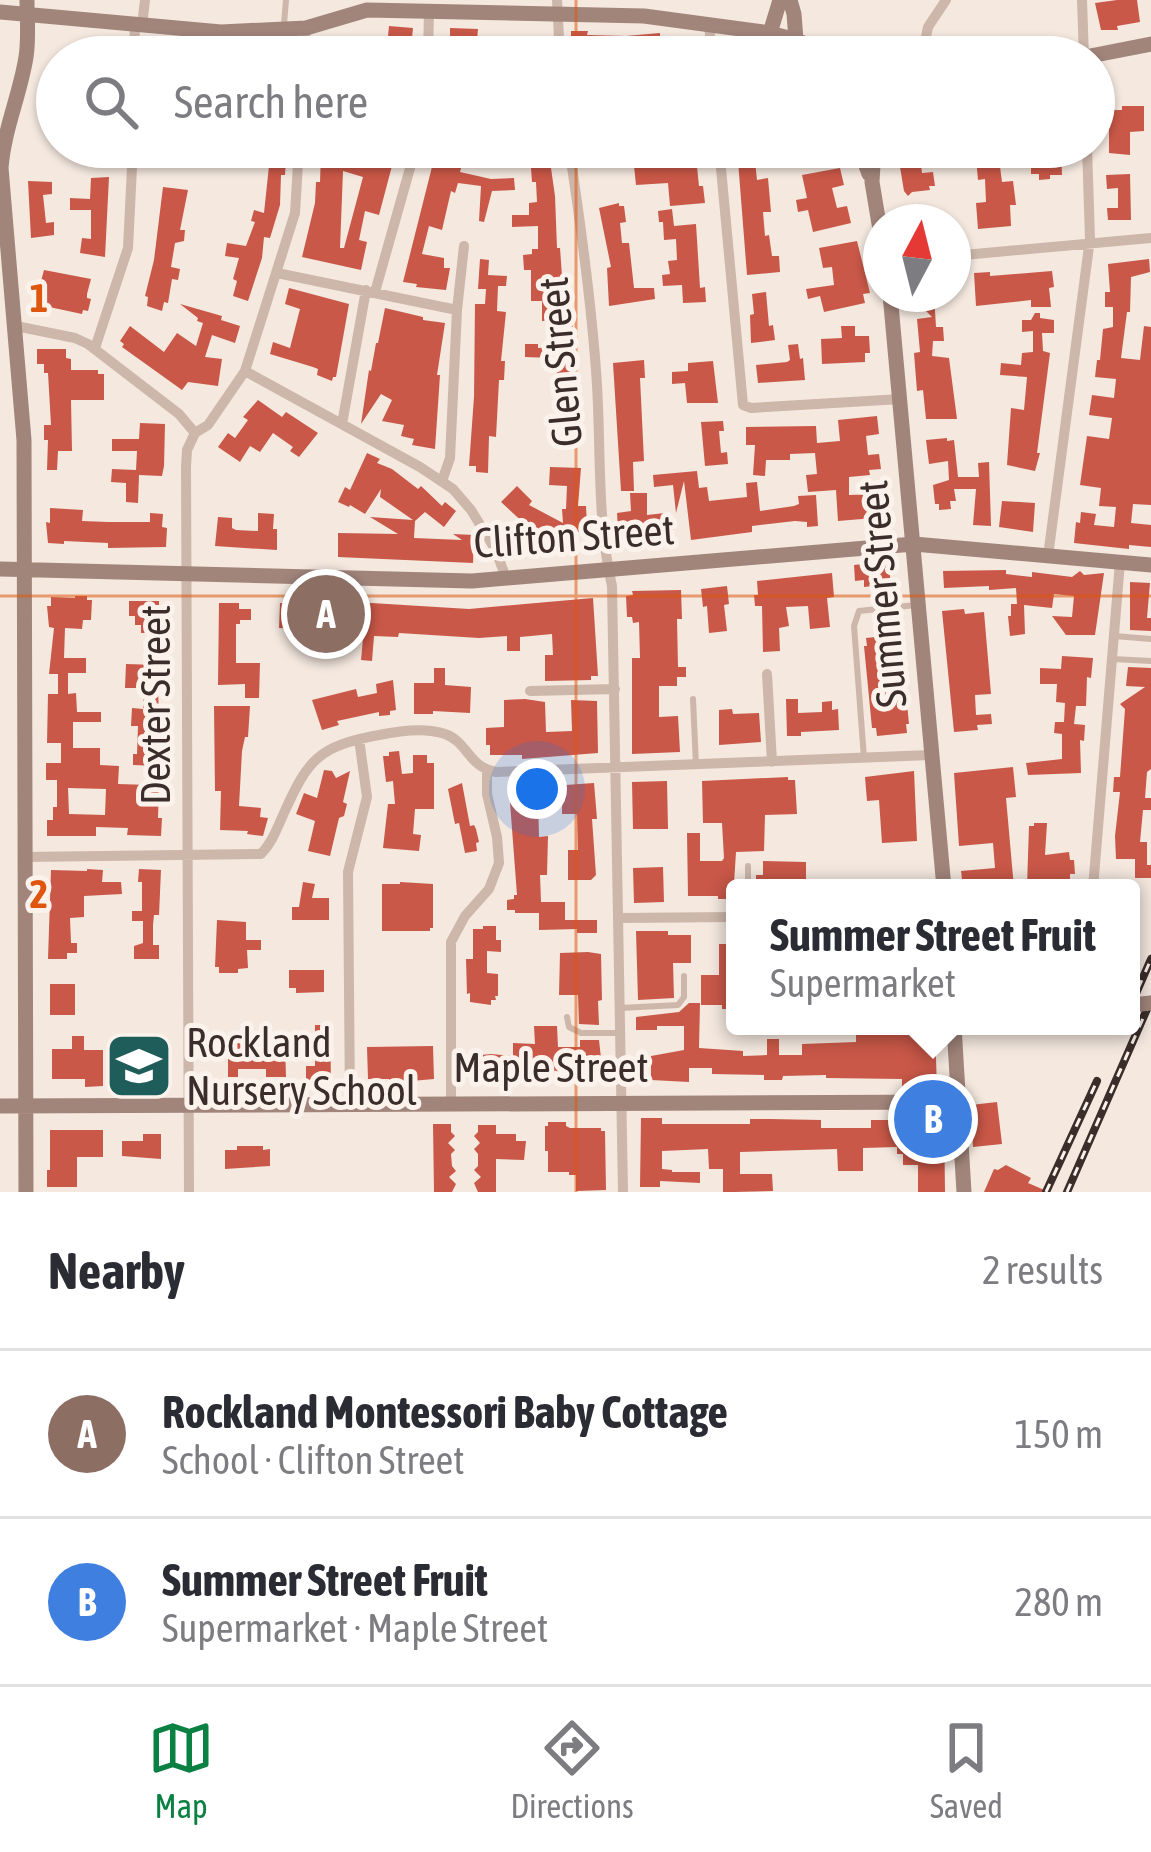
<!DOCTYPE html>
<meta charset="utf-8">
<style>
:root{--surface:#fff;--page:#f7f7f7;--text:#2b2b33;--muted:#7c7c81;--line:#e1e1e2;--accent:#0b8043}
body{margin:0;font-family:"Asap Condensed",sans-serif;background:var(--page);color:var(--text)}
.compass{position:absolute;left:863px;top:204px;width:108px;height:108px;border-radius:50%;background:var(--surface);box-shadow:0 3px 9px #0004;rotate:7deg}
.you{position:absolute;left:537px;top:789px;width:42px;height:42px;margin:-30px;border:9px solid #fff;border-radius:50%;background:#1a73e8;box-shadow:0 0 0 18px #1a73e833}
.badge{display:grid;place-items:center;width:78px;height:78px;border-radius:50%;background:var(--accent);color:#fff;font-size:39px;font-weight:700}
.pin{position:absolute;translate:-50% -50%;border:6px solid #fff;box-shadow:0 3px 12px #0006}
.popup{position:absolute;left:726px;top:879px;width:414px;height:156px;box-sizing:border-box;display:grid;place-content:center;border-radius:12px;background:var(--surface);filter:drop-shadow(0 3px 9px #0005);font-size:39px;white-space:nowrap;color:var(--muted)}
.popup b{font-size:45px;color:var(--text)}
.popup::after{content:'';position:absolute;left:50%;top:100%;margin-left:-24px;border:24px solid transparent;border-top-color:var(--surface)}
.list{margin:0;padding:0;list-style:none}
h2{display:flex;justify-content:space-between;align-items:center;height:156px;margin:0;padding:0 48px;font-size:51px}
h2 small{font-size:39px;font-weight:400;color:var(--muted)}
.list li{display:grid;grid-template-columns:78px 1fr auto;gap:36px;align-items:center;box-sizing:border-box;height:168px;padding:0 48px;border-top:3px solid var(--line)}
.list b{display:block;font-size:45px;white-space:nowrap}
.list p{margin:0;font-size:39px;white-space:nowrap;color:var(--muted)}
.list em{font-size:39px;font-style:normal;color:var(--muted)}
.icon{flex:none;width:66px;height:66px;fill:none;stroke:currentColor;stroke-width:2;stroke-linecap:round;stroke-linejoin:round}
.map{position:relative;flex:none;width:1151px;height:1192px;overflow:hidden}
.search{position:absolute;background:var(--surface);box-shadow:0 3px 9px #0004;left:36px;right:36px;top:36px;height:132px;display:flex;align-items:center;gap:30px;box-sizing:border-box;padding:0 42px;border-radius:66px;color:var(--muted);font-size:45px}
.sheet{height:492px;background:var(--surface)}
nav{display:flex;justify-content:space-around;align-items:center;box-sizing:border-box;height:168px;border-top:3px solid var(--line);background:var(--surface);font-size:33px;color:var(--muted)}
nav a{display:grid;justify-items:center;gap:6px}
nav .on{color:var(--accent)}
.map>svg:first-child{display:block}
.building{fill:#c95848;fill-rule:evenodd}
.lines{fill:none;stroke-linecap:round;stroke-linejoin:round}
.lane{stroke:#cdb6aa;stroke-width:6}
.street{stroke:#cdb6aa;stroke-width:10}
.secondary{stroke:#a1857b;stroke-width:15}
.rail-casing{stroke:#3a2d2a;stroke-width:8}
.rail{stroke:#fbf2ec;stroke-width:3;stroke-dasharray:9;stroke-linecap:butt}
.secondary-bridge{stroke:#a1857b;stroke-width:15}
.grid{fill:none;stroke:#df570e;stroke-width:3;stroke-opacity:0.55}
.labels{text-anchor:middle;stroke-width:10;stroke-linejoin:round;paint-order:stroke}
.street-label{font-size:42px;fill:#3a2d2a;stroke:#fbf2ec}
.poi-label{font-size:42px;fill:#3a2d2a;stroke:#fbf2ec;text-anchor:start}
.grid-label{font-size:39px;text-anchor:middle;font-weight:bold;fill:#df570e;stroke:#fbf2ec;stroke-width:10;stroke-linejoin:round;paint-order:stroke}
</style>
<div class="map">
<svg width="1151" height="1192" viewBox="0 0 1151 1192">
<rect width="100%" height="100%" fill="#f4e8df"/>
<path class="building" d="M1117,0H1137L1140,22L1117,26L1118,30H1101L1095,3Z
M389,26L413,28L410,57H386Z
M450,28L478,29L477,40H491V52H472V57H450Z
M571,31H588L587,35L626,36L660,33V41L692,39L693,57L571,55Z
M1122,106H1144V131L1130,132V155L1109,153V110H1122Z
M271,147H287L285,175H281L280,205L270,238L264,237L262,258L248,301L233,296L237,281L233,279L239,258L225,256L227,243L246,246L255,222L251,221L254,210L264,213Z
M367,147H397L379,215L365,211L359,240L367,242L361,270L302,257L315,203L316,182H320L321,152L365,155ZM343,171L363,177L344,248H340Z
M437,147L465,153L460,172L491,179L514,178L515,190L492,191L484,222L479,221L481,186L458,183L455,193L451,191L442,230L429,226L422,254L444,258V268H450L446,290L416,287L417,284L403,282Z
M535,147H548L555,196L557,248H560L562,276H569L573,327H553V321H542V301H531V270H524L523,255L532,254V249H538V226L512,227V215H529V203L537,202L536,182H532L531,168H535Z
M654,147H695L699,186H703L705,203L670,206L668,183L636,185L634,166L657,164Z
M765,147L766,159L755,161L757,180L768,178L771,212H763L765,236L769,235L772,256H779L780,272L747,275L737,148Z
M901,147H919L922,173L933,172L935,186H929L930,190L912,192L908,196L904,191L900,167H903Z
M1031,147H1061L1062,175H1050V179L1039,180V174H1031Z
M991,156L992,160L999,159L1002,182L1013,181L1016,205H1010L1011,226L978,229L976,203L986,202L985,179L978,180L976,158Z
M840,168L844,185L832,188L837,208L847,206L851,223L813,232L808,210L798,212L796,200L807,198L802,175Z
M1130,174L1131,220H1108L1107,208H1118V188L1107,189L1106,175Z
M109,177L105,257L80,253L82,238L91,239V210H70V198L90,199L91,178Z
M28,181L52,182V194L43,195L46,223L54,222V235L31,238Z
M163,187L188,190L180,230H185L184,241L175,243L171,267L180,269L178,280L172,279L168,303L164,302L162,311L147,306L148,297L145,296L154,260Z
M619,203V206H624L626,222L620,223L622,243H629L634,288H654L655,299L609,306L607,268L611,267L599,208Z
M672,209L674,226L696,224L700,288L705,287L706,302L683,303L682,285L663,286L662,275L670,274L668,261L677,260L676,239L664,240L663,222H659L658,211Z
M857,241L870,293L863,294L865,303L824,312L820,296L808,299L806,289L834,285L832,267L823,268L819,248Z
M480,259L489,260L488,275L507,276L506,286H498L497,311L506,312L501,361H505L504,380H499L496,437L489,436L488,473L476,472V466H469L474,397L475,304H485L486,289H478Z
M1149,259L1150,272L1131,277L1130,312H1127L1121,358L1140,360L1144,326L1151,327V505L1133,504L1131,523L1151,525V547L1129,545V549L1074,543L1076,522L1080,523L1081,512L1096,514L1094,525L1114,527L1116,507L1099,506L1101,488L1080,485L1087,436L1109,439L1112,418L1089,415L1092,395L1114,398L1116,379L1095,377L1097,360H1100L1103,329L1113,327V307H1105V292H1110L1108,264Z
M44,270L91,279L87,294V298L91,299L88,311L83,310L82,314L40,305V302L34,301L38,281H41Z
M1052,271L1054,287L1049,288L1051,307H1031V300L976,306L974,273L990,272V276Z
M289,288L349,304L336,377H333L332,381L317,375L318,369L313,367L270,354L273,342L290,348L300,309L285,304Z
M766,292L769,326L773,325L775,340L751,343L750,315L754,314L752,294Z
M920,294H934L936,327H943L944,341H933L932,356L949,358L957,419H926L923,390L917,391L914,353L920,352L917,319L932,317L915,300Z
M180,304L222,316L221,320L240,326L235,343L212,335L205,357L222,359L218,386L188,382L182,390L122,347L124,344L120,341L130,326L164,352L177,333L196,346L203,323L197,321L198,318Z
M385,308L423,317V320L445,323L437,375H440L435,449L412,445L414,439L401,436L404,425L382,421L392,400L381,394L361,424L369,370L371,371L376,343H378Z
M1035,313H1040V318L1054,320V333H1042L1043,351L1050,353L1037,453H1040L1035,471L1007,465L1011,408L1024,410L1027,377L1000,375L1001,363L1021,365L1022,353L1033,352V331L1022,332V320H1031Z
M841,326H855V336H869L870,353H865V362L822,364L821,339L842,338Z
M525,344H538V348L564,346L566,367L574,366V395H556L557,368H552V358L525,357Z
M798,344L800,359L803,358L805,380L758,383L756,365L787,362L790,360L788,345Z
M37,349H66V358L71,359V370H98V374H104V400H71L72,451H58L57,470H47L48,440H44V425H51L48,373H44V364H37Z
M644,360L645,378H640L644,461L633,462L634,491H621L613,363Z
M713,361L718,403H687L685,383L672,384V372L688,371V363Z
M258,400L282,417L286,412L318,433L299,457L290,451L293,447L273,433L260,452L250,446L240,462L218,447L228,433L235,438L248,420L243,417Z
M877,416L879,434L866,436L868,455L879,454L881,469L869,470L870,475L849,477V495L884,494L886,517L838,521L836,490L808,492L806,475L817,474L815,453L790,454V460H766L765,476L753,475L755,445H746V427L816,426L817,443L840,441L838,420Z
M723,421L724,431H719L721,453L727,452L728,464L705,466L701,422Z
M140,423L165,424L164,466L162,476L139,475L138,503L126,502V483L111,482L112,469L136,470L137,451H112V439H139Z
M947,438V441L954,440L958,477H979L978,463L989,462L991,526L973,525L976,489H954L956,501H950L951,509L939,510V504H935L933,485L949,480L948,461L929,464L926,440Z
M367,453L380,459L377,463L392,469L418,489L421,486L442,506L445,502L456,511L444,527L425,512L415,521L414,538L462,540L453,534L474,535L473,563L338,557V533L398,534L370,517L413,520L380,497L381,489L365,514L350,505L349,507L338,502L345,487L350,490Z
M550,467L581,468L578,506H586L587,525L581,526V532L549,533L544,542L526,531L528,527L501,502L517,486L532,501L529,505L563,523L562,509H566L567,486L549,485Z
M697,471L699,488L707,487L709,501L747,497L746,483L757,482L760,511L794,506L799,504L798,496L816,495L818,526L807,527V522L795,521L752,526V532L691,540L684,481L676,513L673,485L654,487L653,475Z
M630,493H647V515L665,513L666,526L675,525L672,539L655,543L619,545L617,513L631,511Z
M1002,501L1035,503L1033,532L999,527Z
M50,508L83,510L82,521L108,522H150V513L163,514L162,527L167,528L166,547L108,548V543L64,541V544L48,543L46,522L50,523Z
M258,513L274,514L273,529H277V550L215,546L218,517L232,518V528L236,530L258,531Z
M888,561L891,584L864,587V580L855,581L854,565Z
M1006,570V574L1032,577V572L1072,577L1080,571L1084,575L1104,573L1095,635H1066L1052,616L1072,617L1074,596L1054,594L1052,608L1024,605L1025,634L1010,636L1008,616H1011V604H1017L1016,588L989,590V586L944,588L943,571Z
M832,573L834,597L827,598L830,627L810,629L808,606L786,607L789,626L779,628L780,651L763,652L762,606H755L754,595H758L757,581Z
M1130,582L1150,583L1147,618H1151V631L1130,630Z
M727,586L729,604L724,605L727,631L709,633L707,606L703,607L701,589Z
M681,590L682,619H677L678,667H686V677H677V686H659V717L678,716L680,752L632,754V658H640L639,622L633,623L632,617H627L626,596L633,595L632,591Z
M75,596H87V600H92L91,620H83L82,629L65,628L64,658H86V673H68V694L76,693L77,712H101V722H73V748H100V765L119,766L118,784L149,785L148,788H159L158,818H162L161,836L127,835L128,828L96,827V836H47V820H53V807H57V780H46V763H61V743H47L48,694H58V674H49L54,628L49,627L47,606H51V597L75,598ZM68,788L106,789L105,815L69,814Z
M593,598L598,676H591V680L545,681V655H553L552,634L520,637V651H507V636L479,638L399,633L398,637L374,636L372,661L361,660L363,639H354V624L303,622V629L279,628L280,603L355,607V602L469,609Z
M129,601H159V625H153V633H141V625H135V616H129Z
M219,603H239V609H251V620H240V624H236V663H260L259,698H245V684L218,685Z
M964,609L965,614L984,612L991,694L975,695L976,715L991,714L992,724L977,725L978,730L954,732L942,611Z
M896,635L897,643L901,642L909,724H906L907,733L877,736L876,728H872L864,646H867L866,638Z
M1062,656L1093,658L1091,678L1087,677L1086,706H1076L1074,724L1085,725L1084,741L1080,740L1081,773L1028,775L1026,763L1062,759V734L1054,733L1055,722H1064L1065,703L1056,702L1057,684H1040V668L1061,669Z
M126,664L157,665L159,715L153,714L152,743L164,744V761H159V766L133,765V754H137L138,726H131L132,708L143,709L144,688H125Z
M1128,667L1151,668V769L1147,772L1145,798H1151V810H1143L1140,842H1147V865H1151V878H1135V859H1116L1115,836L1120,792H1113L1114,777H1120L1125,709L1120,704L1145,687L1126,686Z
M434,668H445V685L471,687L470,713L433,711V714H414V683H434Z
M393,680L396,710L390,711V715L379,716V712L337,721L339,725L322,730L312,700L356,689L358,697L377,693L376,684Z
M525,699L545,702L546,732L572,731L571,700L597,701L598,753L522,759V755H490V745H486V728L504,727V700Z
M786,699H798V713L822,712V702L832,701V710L838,709L839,730L801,732V736H787Z
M214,706H250L248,737H245L242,751L239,806L261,808L260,817L268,818L263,836L247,834L248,831L220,830L221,791H215Z
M732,709L733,714L759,713L761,742L719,745V710Z
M399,751L402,774L413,773V755H427V763H434V809H415L413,834L421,835L419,851L383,848L388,804H395L393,781L386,782L383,756H389V752Z
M1013,767L1016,797L1006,798L1014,888H963L961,871L995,868L993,843L959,846L954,773Z
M324,770L332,771L336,778L350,771L343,802L347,804L344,816L339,818L330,856L308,851L315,821L296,814L304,793L317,798Z
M914,771L917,841L882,843L879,800L867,801L865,777Z
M788,777V780H795L797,814L765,815L764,851L736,852L733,899H718V896H688L687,833H700V861H722L724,858L722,823H703L702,781Z
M667,781L668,829H633L632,782Z
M462,783L470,826L474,825L476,829L479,842L476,843L477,851L465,853L459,823L455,824L448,789Z
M594,783L597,819H592L596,875L591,880H568V850H578L577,814H562V799L538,798L539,837L548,836L547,875H540L541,902H565V920H597V933H577V929L539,930V913H515V910H507V900L514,899V895H517L509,789Z
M1034,823H1047L1045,855L1069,852L1070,860H1074L1075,874H1070V879L1043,881V885L1027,886L1029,826H1034Z
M763,861L806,862V888H759L756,886V875H763Z
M663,867L664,902L634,903L633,868Z
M87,869L103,870L102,882H121L122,894L84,896V917L70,918L71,943H77V953H67V959H48L51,870L87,871Z
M139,869L161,870L159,915H154L153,925V945H159V959H134V946L143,943V921H132V911H142V882H138Z
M303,882L315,884L312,898H329V920H292V907H299Z
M400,882L433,884V928H430V931H382V884H400Z
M217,920L246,922V940H261V950H247L248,968L238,969V973H219V967H215Z
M483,926H496V940H501V952L487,951V973L498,974V996H495L496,1000H491V1005L470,1002V993L467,994L466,959H473V929H483Z
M636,931H668V935H691V963H673L674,998L638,1000Z
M719,944H735V1009H722V1005H701V975H719Z
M588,952L601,954L602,1000L598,1001L599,1025L579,1024L578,995H559L560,953Z
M289,970H324V992L296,993V988H289Z
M50,984H75V1015H50Z
M689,1003H700L699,1048L743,1051V1056L767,1055V1039H779V1055H802V1044L856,1042V1026H935L937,1090H902V1079L826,1078V1075L783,1076L782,1080H764V1075L712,1074V1068H689V1082L651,1080V1056L684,1050V1026H657V1030H636V1017L679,1012Z
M315,1025H330L331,1083L306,1084V1066H315Z
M534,1026H557L558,1047H580V1040H599L601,1058H597L598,1070L545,1071L544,1069H527V1075L471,1077V1056L491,1054L513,1056V1043L535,1044Z
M250,1034L251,1045H285L286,1077H266V1069H238V1077H228V1049L219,1050V1035Z
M72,1036H84V1050H103V1086L85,1087V1079H52V1049H72Z
M433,1046L434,1079L389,1083V1079H368L367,1047Z
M997,1102L1002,1144L973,1147L971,1105Z
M906,1114H944L945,1192H918V1165H903V1154H897V1147L863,1148V1171H838L837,1149L740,1152V1174H772L773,1191L734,1192H723V1169H709L708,1149L662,1151V1169L672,1170V1172H700V1183L660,1181V1187H640L641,1118H662V1124H750V1119H770L821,1120V1128H871V1120H907Z
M548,1122H566V1126L570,1128H601V1131H605L606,1190L576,1191V1175H569V1172H548V1151H545V1126H548Z
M433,1124H451V1132L455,1136L448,1143L455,1150L451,1154L452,1166L456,1171L449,1177L456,1184L452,1192H434Z
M478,1125H496V1134H516V1141H526L524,1160L496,1159V1192H478L474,1183L481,1177L474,1170L478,1166V1154L474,1149L480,1143L474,1136L478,1132Z
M50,1130H103V1157H77V1187H47V1170H50Z
M143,1134H161V1159L122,1156V1141H143Z
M237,1146H263V1150L270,1149V1166L225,1169V1150H237Z
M1006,1165L1031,1178L1028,1183L1049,1192H984L994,1169L998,1170Z"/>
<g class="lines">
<path class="lane" d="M284,24L286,0
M1114,636L1151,639
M1113,659L1151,661
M693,699L696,765
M864,758L854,626L859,611L916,605
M748,866V888
M620,1008L678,1005L684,997V976
M567,1017L569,1027L581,1033H620"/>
<path class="street" d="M557,0L560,57
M1082,0L1084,57
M709,24L712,57
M142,26L145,0
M134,57L135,25
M250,57L251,31
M304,57L306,28
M428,57L429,11
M922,57L928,27L946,0
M569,147C581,226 592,305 597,385C601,451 597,521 612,586L623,1192
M719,147L743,405L751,408L901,399
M247,161L248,147
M953,256L1151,238
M277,273L457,310
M375,292L416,147
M16,326L75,338L88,344L179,414L195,433L187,450L186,467L189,1192
M95,348L128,248L133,147
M245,371L420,467L453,489L471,510L495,549L507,580
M342,424L366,290
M195,433L208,425L245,371L295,213L299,147
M442,481L450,458L457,310L464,246
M1048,556L1090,239L1087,147
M767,674L772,762
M530,691L615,689
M24,857L261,854C272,843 277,828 284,813C308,759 319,746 379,735C398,731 425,727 445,734C468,742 468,767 496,772L931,755
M1093,888L1120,562
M618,918L735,917
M350,1104L348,872L367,797L359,739
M451,1104V942L465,916L489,889L499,863L497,837L487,794V771"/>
<path class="secondary" d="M790,0L794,14L796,40
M0,12L221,32L306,28L367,10L644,16L770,33L796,40L835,57
M770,33L780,0
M1085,57L1151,44
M859,147L869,174
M874,147L872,182L881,236
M890,294L944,888
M0,569L472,581L914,544L1151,565
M954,1026L964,1192
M0,1106L959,1102
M26,1192L24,440L1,168C4,129 20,95 26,57C29,38 27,19 27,0"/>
<defs>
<path id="rail" d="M1131,1005L1151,959
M1046,1192L1097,1081
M1067,1192L1151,1000"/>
</defs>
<use href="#rail" class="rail-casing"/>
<use href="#rail" class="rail"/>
<path class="secondary-bridge" d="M1131,1005L1151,1003"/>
</g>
<path class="grid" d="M576,0V57M576,147V1192M0,596H1151"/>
<defs>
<symbol id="school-square" viewBox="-11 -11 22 22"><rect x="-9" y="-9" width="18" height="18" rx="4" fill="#1e5d5a" stroke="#fbf2ec"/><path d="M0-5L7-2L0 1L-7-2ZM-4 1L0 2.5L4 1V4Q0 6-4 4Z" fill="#fff"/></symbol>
</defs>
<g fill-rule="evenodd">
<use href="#school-square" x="101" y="1028" width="76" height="76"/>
</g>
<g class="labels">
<g class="street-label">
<text transform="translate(560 362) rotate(-95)" y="15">Glen Street</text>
<text transform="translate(574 536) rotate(-4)" y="15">Clifton Street</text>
<text transform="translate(882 594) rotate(-95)" y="15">Summer Street</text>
<text transform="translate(155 705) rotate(-90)" y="15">Dexter Street</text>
<text x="551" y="1082">Maple Street</text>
</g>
<g class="poi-label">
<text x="186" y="1057">Rockland<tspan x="186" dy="48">Nursery School</tspan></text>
</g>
</g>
<g class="grid-label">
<text x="39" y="312">1</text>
<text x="39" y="908">2</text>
</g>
</svg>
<svg class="compass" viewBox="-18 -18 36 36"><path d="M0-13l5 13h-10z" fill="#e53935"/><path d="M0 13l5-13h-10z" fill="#7c7c81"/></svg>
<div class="you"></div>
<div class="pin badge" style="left:326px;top:614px;background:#8d6e63">A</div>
<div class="pin badge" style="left:933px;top:1119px;background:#3f7fe0">B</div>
<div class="popup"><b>Summer Street Fruit</b>Supermarket</div>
<div class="search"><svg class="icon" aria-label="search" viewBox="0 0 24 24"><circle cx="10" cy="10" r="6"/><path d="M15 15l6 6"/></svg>Search here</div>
</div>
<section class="sheet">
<h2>Nearby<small>2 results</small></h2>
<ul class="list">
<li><span class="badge" style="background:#8d6e63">A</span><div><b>Rockland Montessori Baby Cottage</b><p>School · Clifton Street</p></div><em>150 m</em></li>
<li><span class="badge" style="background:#3f7fe0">B</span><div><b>Summer Street Fruit</b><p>Supermarket · Maple Street</p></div><em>280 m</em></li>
</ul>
</section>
<nav>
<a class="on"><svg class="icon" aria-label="map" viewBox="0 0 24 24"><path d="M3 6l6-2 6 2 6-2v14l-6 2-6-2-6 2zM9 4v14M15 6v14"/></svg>Map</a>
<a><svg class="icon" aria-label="directions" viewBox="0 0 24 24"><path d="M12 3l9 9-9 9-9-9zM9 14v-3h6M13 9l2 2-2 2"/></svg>Directions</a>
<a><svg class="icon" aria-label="saved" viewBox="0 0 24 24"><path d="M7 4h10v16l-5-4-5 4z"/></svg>Saved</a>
</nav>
